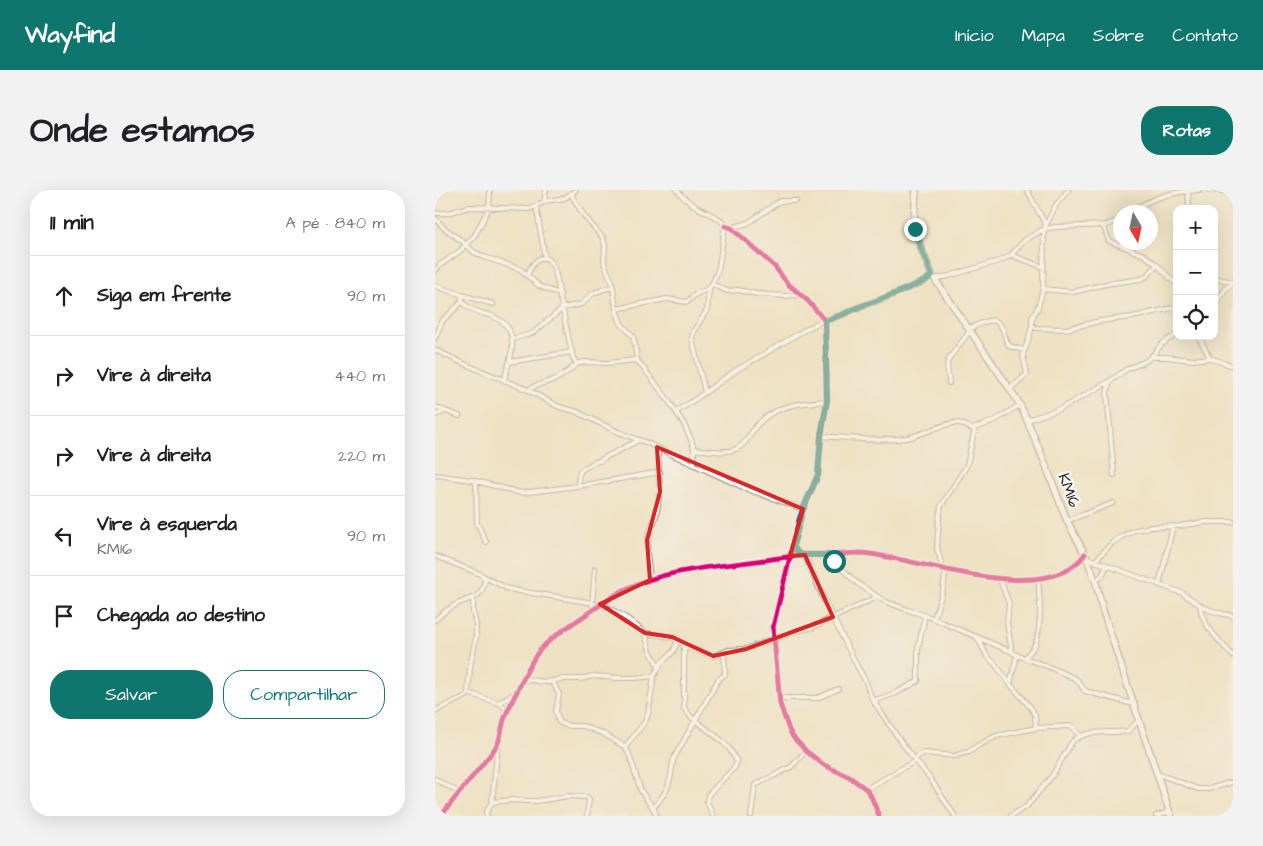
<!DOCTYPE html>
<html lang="pt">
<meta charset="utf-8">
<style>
:root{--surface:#fff;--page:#f2f2f2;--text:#202124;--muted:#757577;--line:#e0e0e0;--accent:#0f766e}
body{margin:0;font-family:"Architects Daughter",sans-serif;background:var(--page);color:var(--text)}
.controls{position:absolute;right:15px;top:15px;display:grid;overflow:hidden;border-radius:10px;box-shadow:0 5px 20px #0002}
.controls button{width:45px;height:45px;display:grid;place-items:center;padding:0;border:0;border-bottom:1px solid var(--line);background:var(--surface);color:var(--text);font:25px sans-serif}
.compass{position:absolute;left:678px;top:15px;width:45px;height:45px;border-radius:50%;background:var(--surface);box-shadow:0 5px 20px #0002;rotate:171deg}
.stop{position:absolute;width:15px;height:15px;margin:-11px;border:4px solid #0f766e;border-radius:50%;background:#fff}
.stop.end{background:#0f766e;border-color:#fff;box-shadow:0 1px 5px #0008}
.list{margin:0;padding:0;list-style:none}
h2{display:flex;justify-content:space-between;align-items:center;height:65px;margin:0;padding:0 20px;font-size:21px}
h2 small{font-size:16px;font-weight:400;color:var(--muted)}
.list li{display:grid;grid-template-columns:32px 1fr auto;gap:15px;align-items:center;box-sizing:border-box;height:80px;padding:0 20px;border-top:1px solid var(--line)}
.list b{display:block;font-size:19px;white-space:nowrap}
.list p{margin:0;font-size:16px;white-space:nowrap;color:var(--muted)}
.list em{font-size:16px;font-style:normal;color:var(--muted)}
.actions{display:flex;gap:10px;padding:15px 20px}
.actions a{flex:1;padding:11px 0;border:1px solid var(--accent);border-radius:20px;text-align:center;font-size:18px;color:var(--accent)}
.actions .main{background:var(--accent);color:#fff}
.icon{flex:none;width:28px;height:28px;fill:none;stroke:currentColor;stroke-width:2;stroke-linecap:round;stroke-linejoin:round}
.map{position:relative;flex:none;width:798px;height:626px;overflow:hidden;border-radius:20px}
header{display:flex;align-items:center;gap:30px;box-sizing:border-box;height:70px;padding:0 25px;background:var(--accent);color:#fff}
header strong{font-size:24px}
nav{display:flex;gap:28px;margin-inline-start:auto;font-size:18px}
.intro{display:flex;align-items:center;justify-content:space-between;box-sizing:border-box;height:120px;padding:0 30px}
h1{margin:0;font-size:35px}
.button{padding:12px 22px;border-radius:20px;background:var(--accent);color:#fff;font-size:18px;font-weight:700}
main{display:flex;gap:30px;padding:0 30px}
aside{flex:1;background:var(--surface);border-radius:20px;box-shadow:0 5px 20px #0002}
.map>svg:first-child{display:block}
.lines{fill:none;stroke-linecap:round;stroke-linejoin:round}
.street-casing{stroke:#8d8678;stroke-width:6}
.secondary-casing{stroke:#8d8678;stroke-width:8}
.street{stroke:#fff;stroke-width:4}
.secondary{stroke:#fff;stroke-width:5.5}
.cycleway-casing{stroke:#f6f6f2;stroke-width:8}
.cycleway{stroke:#d6006c;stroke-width:5}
.route{stroke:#0f766e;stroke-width:6}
.marked{fill:none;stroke:#d62828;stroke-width:4;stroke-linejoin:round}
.labels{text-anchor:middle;stroke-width:5;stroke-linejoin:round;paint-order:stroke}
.street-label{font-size:16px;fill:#2b2b2b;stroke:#f6f6f2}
</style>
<header>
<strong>Wayfind</strong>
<nav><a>Início</a><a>Mapa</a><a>Sobre</a><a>Contato</a></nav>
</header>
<div class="intro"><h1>Onde estamos</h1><a class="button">Rotas</a></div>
<main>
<aside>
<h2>11 min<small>A pé · 840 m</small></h2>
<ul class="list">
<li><svg class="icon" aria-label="ahead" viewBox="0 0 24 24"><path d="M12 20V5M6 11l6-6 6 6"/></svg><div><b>Siga em frente</b></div><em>90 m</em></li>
<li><svg class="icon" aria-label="right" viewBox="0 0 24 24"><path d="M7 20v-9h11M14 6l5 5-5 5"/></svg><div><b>Vire à direita</b></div><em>440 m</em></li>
<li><svg class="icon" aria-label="right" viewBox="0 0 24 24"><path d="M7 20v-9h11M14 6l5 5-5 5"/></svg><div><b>Vire à direita</b></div><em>220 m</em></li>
<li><svg class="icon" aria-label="left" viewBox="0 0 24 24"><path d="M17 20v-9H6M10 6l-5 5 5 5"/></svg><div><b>Vire à esquerda</b><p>KM16</p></div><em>90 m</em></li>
<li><svg class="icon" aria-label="arrive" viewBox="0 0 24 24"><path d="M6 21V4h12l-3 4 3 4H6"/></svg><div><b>Chegada ao destino</b></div></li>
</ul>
<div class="actions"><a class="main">Salvar</a><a>Compartilhar</a></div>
</aside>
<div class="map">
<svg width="798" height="626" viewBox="0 0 798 626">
<rect width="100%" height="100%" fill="#f6f6f2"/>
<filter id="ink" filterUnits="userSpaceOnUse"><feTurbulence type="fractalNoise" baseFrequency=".02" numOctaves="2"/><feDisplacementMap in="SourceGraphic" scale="10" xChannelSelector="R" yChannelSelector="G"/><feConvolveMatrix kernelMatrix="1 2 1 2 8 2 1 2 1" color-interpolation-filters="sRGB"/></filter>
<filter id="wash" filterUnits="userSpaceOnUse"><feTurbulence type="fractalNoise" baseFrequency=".0096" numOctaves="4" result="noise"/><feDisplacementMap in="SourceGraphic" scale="20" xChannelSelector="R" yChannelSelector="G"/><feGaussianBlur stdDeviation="1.12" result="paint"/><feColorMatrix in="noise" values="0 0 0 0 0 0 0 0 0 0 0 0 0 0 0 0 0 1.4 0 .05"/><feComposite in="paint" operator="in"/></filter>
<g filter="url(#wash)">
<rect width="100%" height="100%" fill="#efe1c4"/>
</g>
<g filter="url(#ink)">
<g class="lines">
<defs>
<path id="street" d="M242,0C249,9 260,17 271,22C278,26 286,28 290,36L284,76L281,86L274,99L272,120L258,142L257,149L270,202
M592,0L611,35
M753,0L754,19
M774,0L798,2
M137,4L138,8L150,27L168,48L170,56L169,72L173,83L177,91L181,119L185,131L187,135L198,146L200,155L202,170L231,207L249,234L257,252L259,259V273
M109,12L111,0
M101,16L110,68
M695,22C718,7 736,2 764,0
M0,23H13L34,17L94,19L111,11L130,8L141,0
M0,28L8,37L28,52L39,62L49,67L85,79L104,96L125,104
M668,35L674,51L709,65L722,75L742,95
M290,36L296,38L310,50L340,77L353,94L373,111L390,131L392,211L386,246L383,285L364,330L338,437L345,514L354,540L358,547L371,561L389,575L416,588L431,599L436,606L444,626
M296,38L313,33L345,11H361
M576,65L608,77
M0,81L5,75L25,61L40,45L54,18L55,0
M92,85C95,78 104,62 114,70C121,77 123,94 124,103C129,125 133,146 138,168L142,174C135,180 128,186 119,190C109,193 101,194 93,200
M779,88L798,92
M500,89L514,86L567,70L576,65L590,50L609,39L620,37L672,35L686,29
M277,94L292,101L303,100L322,104L350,106L364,105
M0,96L25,104C27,107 27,111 29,114C35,120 46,123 54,125C88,137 77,162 69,190
M608,99L638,102L671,94L706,89L712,86L722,75
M27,105L58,114
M779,115L790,100L798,92
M181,119L232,109L252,112L262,103L274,99
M597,136L601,138L631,139L665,131L697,127L742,117
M533,139C547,134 561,122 568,140C570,146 571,151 574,156L589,160
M763,146L775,168
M0,148L8,130L23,116L27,110
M78,149L98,143L128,118L147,114L157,104L169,99L178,97
M0,160L32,175L93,200L124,217L140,221L181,241L212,253L312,299L368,319
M716,167H731L758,170L775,168L798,176
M74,172L137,162
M142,174L149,172L172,173L202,170
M675,191L672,203L679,285
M514,193L512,174L515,167L535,141
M575,199L592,184L588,165L594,148L597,136V128L603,117L608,99L609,39L621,15L633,0
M0,217L24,226
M241,222L262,208L300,181L368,141L386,131L409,124L424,117L446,110L473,98L490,91L497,85
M0,225L6,223L10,221
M592,230L625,219L675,191L692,179L711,171L716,167L728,153L742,144
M386,246C414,248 443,252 471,248C485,246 513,231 523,233C528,233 532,237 537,239L559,231L585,215
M259,259C272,260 289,264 301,259C312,255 316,240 324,233C342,214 368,213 392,211
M0,285L37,290L86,303L143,296L225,282
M41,291L42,333L51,352
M143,296L144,285L146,280L160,272L165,271L171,267L204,250
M632,331L678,313
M370,365L390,412L422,476L430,490L437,509L466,552L494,587L520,626
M392,365L422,393L449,411L473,420L492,426L575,461L582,465L619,479L639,488L642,490L650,501L698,514
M0,366L45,384L48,386L50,391L47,400L42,406L22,414L9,422L0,430
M652,368L747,403L765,415L772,419L784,423L798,426
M660,371L677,353L689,345L700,340L715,337L744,336L771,332H798
M508,379L502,358L504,329L506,316L532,275L540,238
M48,386L71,398L78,400L165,414L176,419L194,430L210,443L215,461L224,477
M565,389L574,414L572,433L577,462
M215,390C214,376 210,361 213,348C214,340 219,334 221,326C226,303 225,281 222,257
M660,391C667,388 669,382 672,375
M724,395L730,370L738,336
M38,408V421L41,435V447L35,477L33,503L64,513L73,520
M157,414L160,379
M765,415C766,435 786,452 798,466
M499,429L508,399L511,380
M210,443L237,447L254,458L278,466L294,460L311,459L364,440L376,438L442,407
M542,447L552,466L560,474L575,494L596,518L600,525L601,538
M249,455V518L256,527L286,550L293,557L302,571L300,577L273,605L272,611L278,626
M590,468C594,463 599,458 601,452C607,432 605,410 603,389
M88,489L111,492L128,489H145L158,486L182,488H199L219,486
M117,491L124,504L121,521L124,532L128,534L135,536H148L169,544L190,557L194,564L206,601L220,621L221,626
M575,494L582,465
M344,508H383L403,499
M438,511L461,503L483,491V459L490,425
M64,513L75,506L80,504
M0,521L31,506L33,503
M190,557L210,532L213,524L219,486L226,473L238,462L243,451
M723,584L763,599H773L798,592
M0,589L25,603
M431,599L480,571L483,566L488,563L521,566L525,564L534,562L544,555L561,546L601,538L635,536L638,537L645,546
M57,612L77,610L91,611H102L133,606L152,607L154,609L152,626
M218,618C228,606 233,601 236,585C237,579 237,574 239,568L283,490L290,484L289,462
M6,626C19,609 33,592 47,575C52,568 60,560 63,553C66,545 67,537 69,530C74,516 81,504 87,491C92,481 97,470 104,461C114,449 128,440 140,432C157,421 172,409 189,400C231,378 291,376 337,369C348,368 358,366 368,365C376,364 384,365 392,365C403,365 415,363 427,363C482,367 611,420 650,364
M52,626L51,623L57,612L63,555
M316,626L320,595L356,577L371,561
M576,626L592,616L617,586L637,552C652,538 674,544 693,541L704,530
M721,626L735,622"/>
<path id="secondary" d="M481,0L479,30L480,39L486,58L497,85L575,199L585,215L592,230L610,273L632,331L652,368L661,393L668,421L704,530L736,626"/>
</defs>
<use href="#street" class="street-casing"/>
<use href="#secondary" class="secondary-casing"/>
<use href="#street" class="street"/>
<use href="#secondary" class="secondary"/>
<defs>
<path id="cycleway" d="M290,36L296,38L310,50L340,77L353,94L373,111L390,131L392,211L386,246L383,285L364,330L338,437L345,514L354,540L358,547L371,561L389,575L416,588L431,599L436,606L444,626
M6,626C19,609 33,592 47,575C52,568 60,560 63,553C66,545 67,537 69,530C74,516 81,504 87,491C92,481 97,470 104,461C114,449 128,440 140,432C157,421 172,409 189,400C231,378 291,376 337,369C348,368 358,366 368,365C376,364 384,365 392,365C403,365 415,363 427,363C482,367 611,420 650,364"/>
</defs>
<use href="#cycleway" class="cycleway-casing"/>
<use href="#cycleway" class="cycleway"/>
</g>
</g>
<g class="lines" filter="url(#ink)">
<path class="route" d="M399,371L392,365H367L363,363L358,356L368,319L383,285L386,246L392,210L390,131L409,124L424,117L457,105L490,91L497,85L486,58L480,39"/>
</g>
<path d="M0 0H798V626H0ZM222,257L368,319L355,366L370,365L398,427L311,459L278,466L237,447L210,443L165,414L215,390L212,350L225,302Z" fill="#efe1c4" fill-opacity=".55" fill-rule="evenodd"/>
<path class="marked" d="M222,257L368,319L355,366L370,365L398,427L311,459L278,466L237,447L210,443L165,414L215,390L212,350L225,302Z"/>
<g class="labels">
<g class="street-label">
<text transform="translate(635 300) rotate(69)" y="6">KM16</text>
</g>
</g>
</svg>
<div class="controls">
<button>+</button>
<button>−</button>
<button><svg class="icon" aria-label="locate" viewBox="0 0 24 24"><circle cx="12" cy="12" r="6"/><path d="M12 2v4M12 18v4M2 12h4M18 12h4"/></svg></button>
</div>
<svg class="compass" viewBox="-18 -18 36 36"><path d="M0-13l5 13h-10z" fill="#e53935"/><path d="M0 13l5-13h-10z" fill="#757577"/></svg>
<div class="stop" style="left:399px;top:371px"></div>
<div class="stop end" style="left:480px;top:39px"></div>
</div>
</main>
